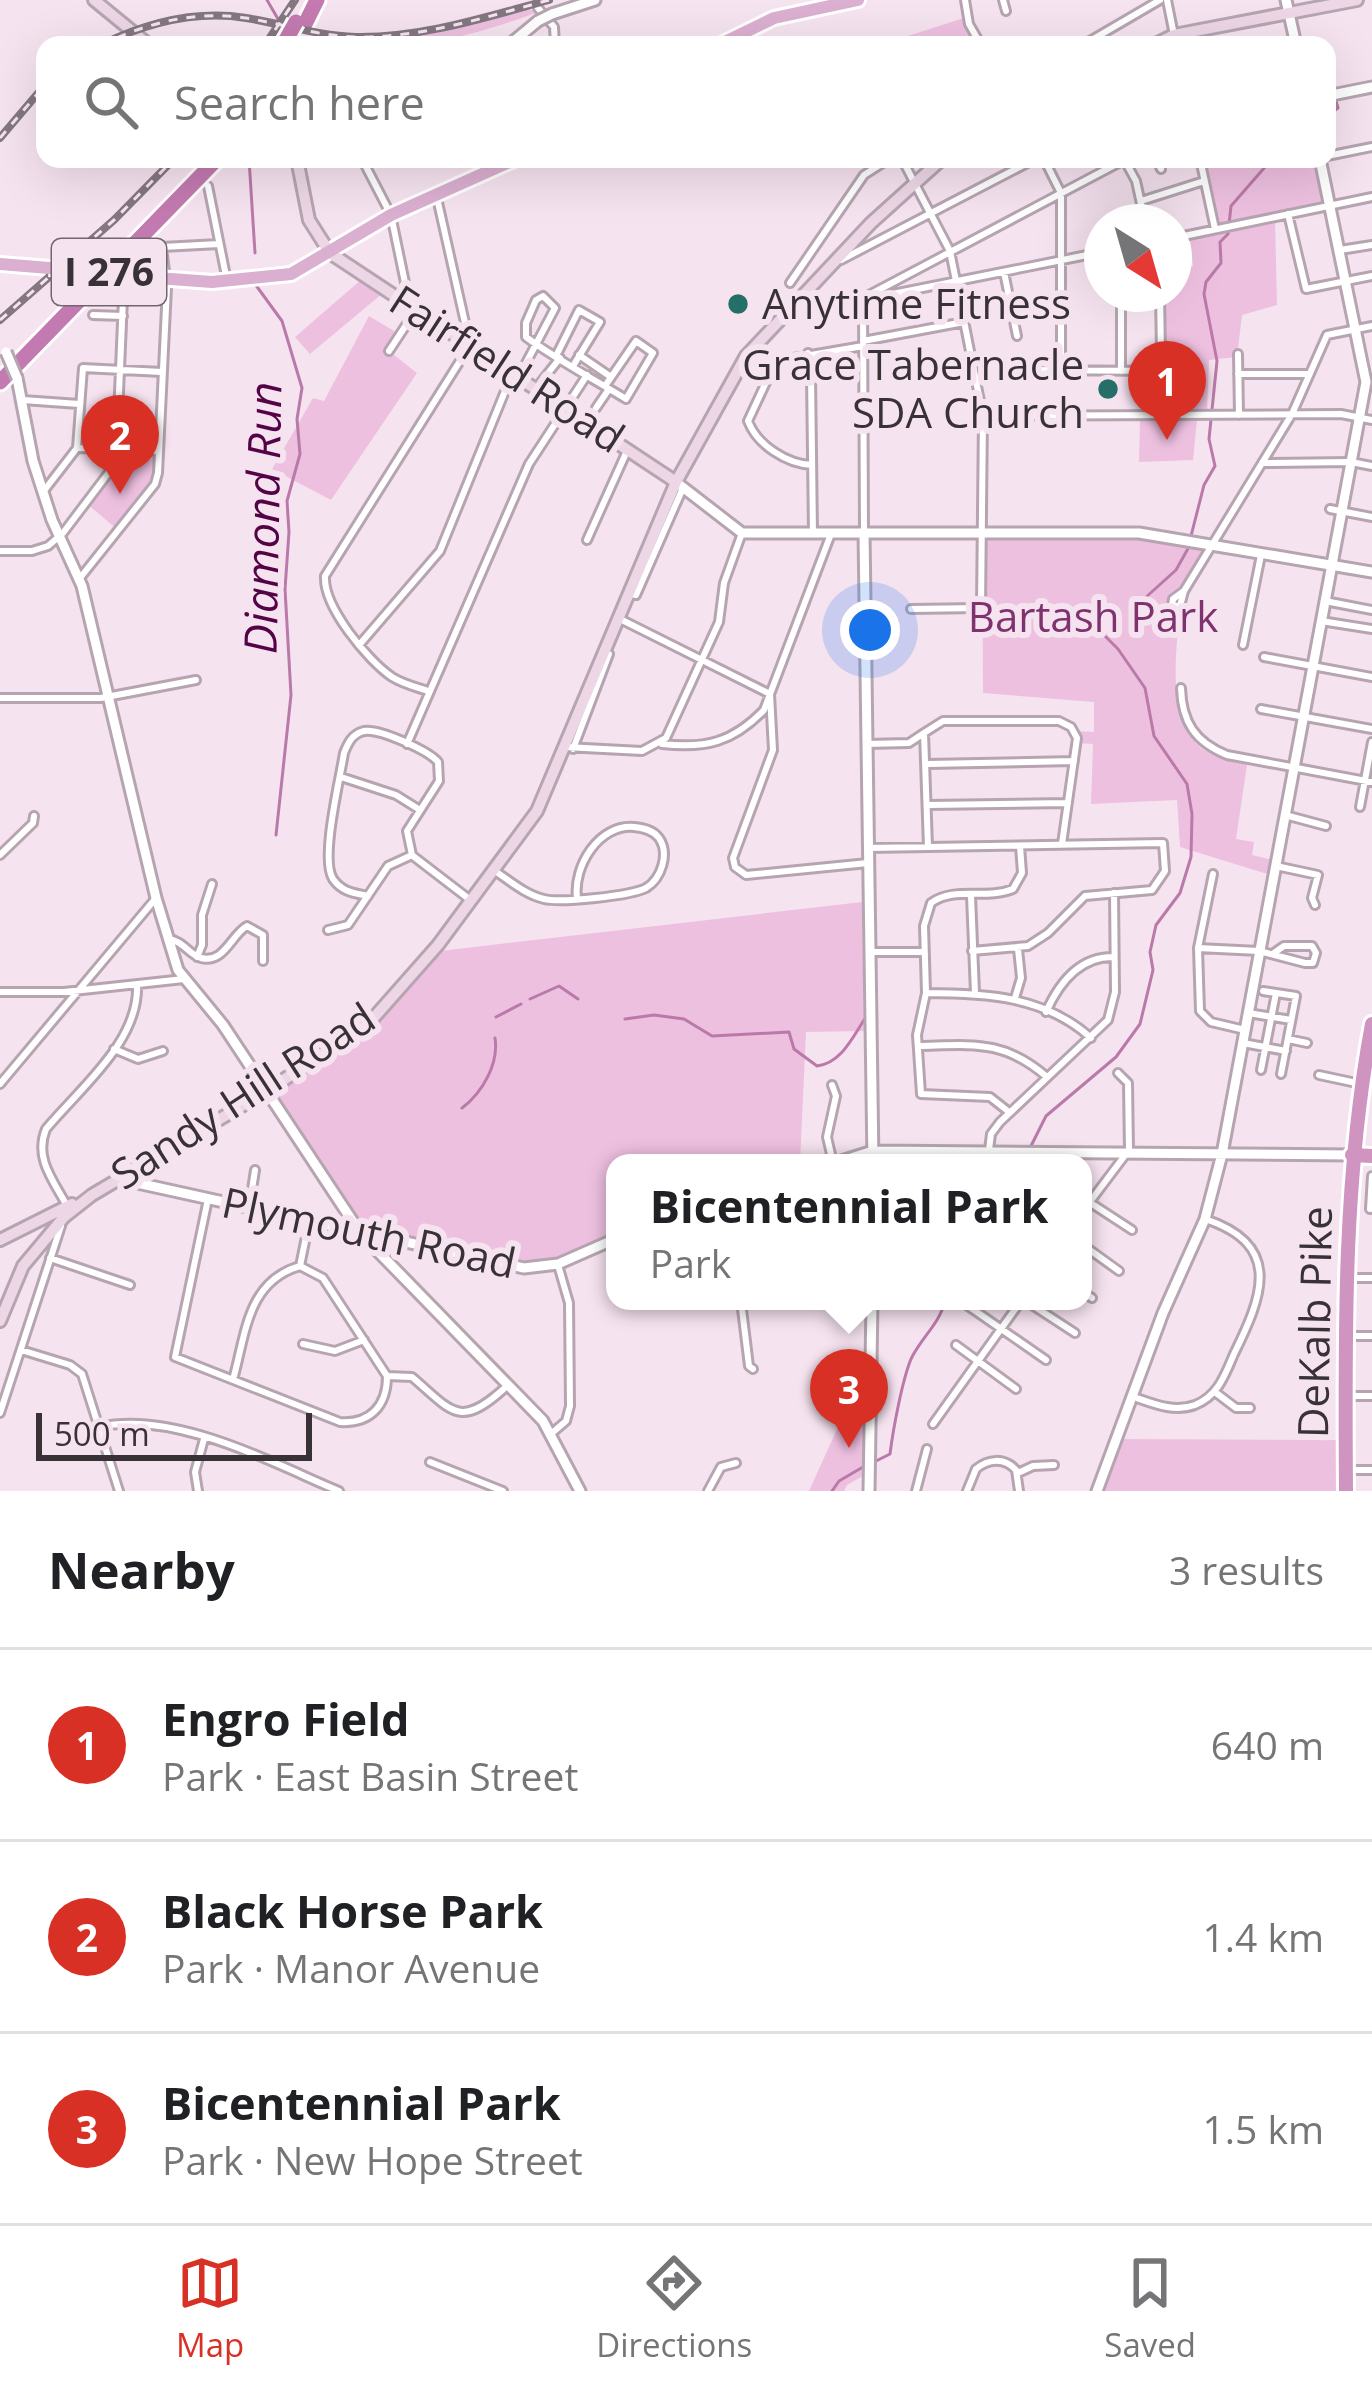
<!DOCTYPE html>
<meta charset="utf-8">
<style>
:root{--surface:#fff;--page:#f2f2f2;--text:#202124;--muted:#757577;--line:#e0e0e0;--accent:#d93025}
body{margin:0;font-family:"Open Sans",sans-serif;background:var(--page);color:var(--text)}
.compass{position:absolute;left:1084px;top:204px;width:108px;height:108px;border-radius:50%;background:var(--surface);box-shadow:0 12px 48px #0002;rotate:143deg}
.scale{position:absolute;left:36px;bottom:30px;width:276px;box-sizing:border-box;padding-left:12px;border:6px solid #383136;border-top:0;font-size:33px;line-height:42px;white-space:nowrap;color:#383136;-webkit-text-stroke:9px #f6e3f0;paint-order:stroke}
.you{position:absolute;left:870px;top:630px;width:42px;height:42px;margin:-30px;border:9px solid #fff;border-radius:50%;background:#1a73e8;box-shadow:0 0 0 18px #1a73e833}
.badge{display:grid;place-items:center;width:78px;height:78px;border-radius:50%;background:var(--accent);color:#fff;font-size:39px;font-weight:700}
.pin{position:absolute;translate:-50% -99px;filter:drop-shadow(0 3px 6px #0008)}
.pin::after{content:'';position:absolute;top:63px;width:42px;height:36px;background:inherit;clip-path:polygon(0 0,100% 0,50% 100%)}
.popup{position:absolute;left:606px;top:1154px;width:486px;height:156px;box-sizing:border-box;display:grid;place-content:center;border-radius:24px;background:var(--surface);filter:drop-shadow(0 3px 9px #0005);font-size:39px;white-space:nowrap;color:var(--muted)}
.popup b{font-size:45px;color:var(--text)}
.popup::after{content:'';position:absolute;left:50%;top:100%;margin-left:-24px;border:24px solid transparent;border-top-color:var(--surface)}
.list{margin:0;padding:0;list-style:none}
h2{display:flex;justify-content:space-between;align-items:center;height:156px;margin:0;padding:0 48px;font-size:51px}
h2 small{font-size:39px;font-weight:400;color:var(--muted)}
.list li{display:grid;grid-template-columns:78px 1fr auto;gap:36px;align-items:center;box-sizing:border-box;height:192px;padding:0 48px;border-top:3px solid var(--line)}
.list b{display:block;font-size:45px;white-space:nowrap}
.list p{margin:0;font-size:39px;white-space:nowrap;color:var(--muted)}
.list em{font-size:39px;font-style:normal;color:var(--muted)}
.icon{flex:none;width:66px;height:66px;fill:none;stroke:currentColor;stroke-width:2;stroke-linecap:round;stroke-linejoin:round}
.map{position:relative;flex:none;width:1372px;height:1491px;overflow:hidden}
.search{position:absolute;background:var(--surface);box-shadow:0 12px 48px #0002;left:36px;right:36px;top:36px;height:132px;display:flex;align-items:center;gap:30px;box-sizing:border-box;padding:0 42px;border-radius:24px;color:var(--muted);font-size:45px}
.sheet{height:732px;background:var(--surface)}
nav{display:flex;justify-content:space-around;align-items:center;box-sizing:border-box;height:168px;border-top:3px solid var(--line);background:var(--surface);font-size:33px;color:var(--muted)}
nav a{display:grid;justify-items:center;gap:6px}
nav .on{color:var(--accent)}
.map>svg:first-child{display:block}
.green{fill:#eec0e0}
.lines{fill:none;stroke-linecap:round;stroke-linejoin:round}
.stream{stroke:#ba7aa9;stroke-width:3}
.minor-casing{stroke:#b6a5b1;stroke-width:12}
.tertiary-casing{stroke:#b6a5b1;stroke-width:15}
.secondary-casing{stroke:#b6a5b1;stroke-width:16}
.primary-casing{stroke:#fff;stroke-width:18}
.trunk-casing{stroke:#fff;stroke-width:20}
.motorway-casing{stroke:#fff;stroke-width:21}
.minor{stroke:#fff;stroke-width:6}
.tertiary{stroke:#fff;stroke-width:9}
.secondary{stroke:#edd7e7;stroke-width:10}
.primary{stroke:#dbafd0;stroke-width:12}
.trunk{stroke:#cf94c0;stroke-width:14}
.motorway{stroke:#c37ab0;stroke-width:15}
.rail-casing{stroke:#837780;stroke-width:8}
.rail{stroke:#f6e3f0;stroke-width:3;stroke-dasharray:9;stroke-linecap:butt}
.tertiary-bridge-casing{stroke:#b6a5b1;stroke-width:15;stroke-linecap:butt}
.primary-bridge-casing{stroke:#fff;stroke-width:18;stroke-linecap:butt}
.motorway-bridge-casing{stroke:#fff;stroke-width:21;stroke-linecap:butt}
.tertiary-bridge{stroke:#fff;stroke-width:9}
.primary-bridge{stroke:#dbafd0;stroke-width:12}
.motorway-bridge{stroke:#c37ab0;stroke-width:15}
.poi-dot{fill:#266f69;stroke:#f6e3f0;stroke-width:4.5}
.labels{text-anchor:middle;stroke-width:12;stroke-linejoin:round;paint-order:stroke}
.shield{fill:#f6e3f0;stroke:#71666e;stroke-width:3}
.shield-label{font-size:39px;font-weight:bold;fill:#383136}
.poi-label{font-size:42px;fill:#383136;stroke:#f6e3f0;text-anchor:start}
.street-label{font-size:42px;fill:#383136;stroke:#f6e3f0}
.park-label{font-size:42px;fill:#7f326e;stroke:#f6e3f0}
.water-label{font-size:45px;font-style:italic;fill:#540346;stroke:#f6e3f0}
</style>
<div class="map">
<svg width="1372" height="1491" viewBox="0 0 1372 1491">
<rect width="100%" height="100%" fill="#f6e3f0"/>
<path class="green" d="M528,9L539,12C468,37 431,47 353,44C340,44 328,39 315,38L418,35Z
M967,17L980,45H880Z
M1203,159H1317L1326,203L1218,225Z
M1275,217L1277,305L1242,315L1237,357L1209,360L1207,412L1165,413L1164,362L1175,361L1176,350H1164L1159,294H1174V271L1193,266L1190,235Z
M362,279L383,293L310,354L295,337Z
M369,316L399,334L389,351L417,373L331,500L272,469L313,398L324,401Z
M1140,419L1197,420L1193,460L1139,462Z
M116,449L159,451L155,484L119,531L86,503L116,464Z
M1139,533L1212,542L1184,591L1180,606C1177,649 1163,729 1209,753C1220,759 1235,761 1247,765L1236,839L1254,842L1252,855L1277,861L1274,876L1180,847L1177,800L1091,804L1093,744L1077,743L1075,731L1094,732V702L983,693L982,535Z
M862,902L864,1031L806,1032L800,1163H615V1234L546,1261L531,1263L365,1230L274,1094L380,1021L440,951Z
M843,1416H871L870,1472L847,1485L844,1491H809Z
M1115,1439L1337,1440V1491H1097Z"/>
<g class="lines">
<path class="stream" d="M267,0L278,19
M1327,116L1338,108L1336,101
M249,159L255,253
M255,284L282,321L302,388L297,419L300,454L287,501L289,532L285,589L291,695L276,835
M1191,536L1204,485L1215,466L1209,439L1217,361L1204,294L1206,282L1221,263L1220,242L1228,234L1231,206L1272,159
M1145,598L1176,570L1190,545
M530,999L559,986L578,999
M496,1017L521,1004
M625,1019L654,1015L684,1019L712,1036L789,1032L794,1049L817,1066C842,1063 853,1036 866,1017
M462,1108C482,1093 499,1064 495,1038
M1030,1148L1046,1116L1116,1057L1140,1024L1153,970L1150,952L1156,925L1180,893L1191,857L1192,814L1187,784L1154,736L1145,688L1118,649L1102,633L1111,624
M872,1463L890,1454C893,1430 902,1381 911,1359C921,1338 940,1323 945,1301
M832,1491L839,1481L863,1467"/>
<defs>
<path id="minor" d="M965,0L969,24L981,45
M1003,0L1006,11
M1167,0L1176,45
M538,8L554,27L555,45
M1083,45L1160,0
M1327,156L1372,147
M362,159L391,215L409,302
M902,159L950,251L983,416L981,608L911,609
M953,159H954
M1044,159L1061,193V370
M1124,159L1136,181L1145,222
M1156,159L1161,169
M1200,159L1215,229
M208,186L227,281
M1141,201L1204,181
M1288,214L1306,289L1372,276
M1174,238L1372,197
M1340,250L1372,245
M841,260L1035,159
M1004,272L1017,336
M790,283L864,175L889,159
M1121,294V371
M1160,294L1162,415
M869,295L1126,159
M863,299L864,533
M93,315L123,316
M788,315L1102,252
M863,341L964,322
M389,351L416,310
M808,353L811,375L813,534
M1238,354L1239,415
M579,355L611,377
M556,356L579,310L600,322L573,366
M525,365L555,308L543,296L536,300L526,323V337C557,360 592,378 626,399L653,353L636,341L605,386
M1027,370L1162,371
M1238,374H1307
M541,382L560,358
M23,400L79,404
M596,408L609,389
M983,416L1341,414L1372,420
M79,448L159,451
M1262,463L1351,462L1372,466
M812,465C787,464 757,445 748,421L768,378L782,360L863,346
M43,492L77,448L83,368L162,372
M1330,509L1372,517
M587,540L627,451
M0,551H32L48,546L63,533L116,463L124,275
M80,578L155,484L158,473L167,287L162,247L219,244
M1184,591L1173,599L1172,606H1180L1184,591L1292,414L1327,335L1372,326
M630,594L636,595L683,488
M1325,601L1372,610
M618,618L770,694L773,750L733,858L735,867L746,875L868,863
M1321,621L1372,629
M360,644L440,551L512,374
M1243,645L1261,555
M1264,657L1372,677
M1181,688C1182,722 1195,742 1227,755L1372,782
M428,691C416,687 403,684 392,677C367,660 323,606 325,576L470,345L437,198
M0,698H101L196,680
M1261,709L1372,729
M407,744L529,464L587,375
M662,744C706,749 733,742 764,710L831,534
M866,744L909,743L924,733
M565,747L642,751L666,738L719,622L724,583L742,533
M573,749L609,654
M928,764L1074,761
M341,777L396,795L420,810
M928,805L1068,803
M1360,807L1372,742
M1285,815L1326,826
M928,847L924,733L943,721H1059L1071,727L1077,738L1062,844
M868,848L1163,843L1165,871L1152,890L1085,896L1048,933L1028,946L972,951
M0,855L33,823L34,816
M413,856L469,899
M1276,866L1318,875L1312,898L1315,905
M495,871C510,881 526,895 544,899C561,903 630,896 646,888C661,879 670,854 659,838C653,830 644,828 634,827C599,824 573,866 577,898
M1213,874L1198,948L1200,1011L1211,1022L1245,1030
M368,896C354,893 342,892 333,879C320,859 340,779 344,753C348,743 352,734 364,731C379,728 429,751 438,762L439,781L407,831L412,855
M971,896L975,993
M328,930L348,925L388,866L412,855
M168,939C184,941 188,954 201,958C224,964 231,935 247,926L263,935V961
M1198,948L1259,951L1305,963H1313L1316,953L1312,946H1284L1274,953
M870,952H924
M197,957L202,945V915L212,884
M1263,991L1296,996L1281,1074
M0,992H64L184,979
M926,993C985,993 1045,996 1091,1038
M1015,998L1021,978L1018,949
M1046,1012C1059,983 1080,956 1114,957
M1248,1013L1291,1020
M1288,1039L1307,1043
M1243,1043L1286,1051
M918,1046C973,1045 1003,1039 1047,1077
M114,1049L138,1059L163,1051
M1261,1070L1276,993
M1319,1075L1361,1084
M0,1084L156,898
M832,1085L836,1096L827,1137L833,1163
M1009,1112L990,1097L921,1094L917,1035L926,993L924,926L931,903C954,886 986,900 1013,889L1022,873L1020,846
M989,1150L991,1134L1000,1122L1108,1020L1115,992L1114,893
M1083,1198L1132,1230
M208,1199L175,1357L340,1422C370,1424 387,1406 387,1376L323,1278L300,1266
M67,1206C53,1180 34,1158 46,1129C80,1088 140,1041 137,984
M249,1209L255,1170
M1370,1209L1372,1176
M1083,1211L1129,1150L1128,1083L1118,1073
M1083,1245L1119,1271
M50,1258L130,1285
M1351,1278H1372
M1083,1292L1092,1298
M741,1301L749,1366L753,1369
M961,1301L1046,1360
M1026,1301L1075,1333
M1350,1336H1372
M303,1344L335,1351L364,1340
M956,1345L1016,1389
M21,1350L70,1365L82,1374L119,1491
M234,1376C246,1332 248,1281 300,1266L309,1222
M387,1376L412,1377C453,1412 459,1430 507,1386
M1215,1392L1236,1408H1250
M1131,1396C1152,1403 1173,1413 1195,1405C1218,1396 1225,1375 1234,1354C1262,1297 1284,1245 1205,1219
M1349,1396H1372
M0,1413L61,1226
M933,1424L1021,1301
M99,1427C174,1410 270,1462 339,1491
M552,1433L566,1421L570,1406L569,1303L558,1265
M430,1462L503,1491
M1346,1470H1372
M1018,1473L1033,1466L1054,1465
M198,1491L195,1472L204,1439
M708,1491L721,1467L736,1463
M916,1491L927,1449
M967,1491L976,1469C988,1459 1004,1457 1016,1470L1019,1491"/>
<path id="tertiary" d="M1286,0L1296,45
M552,14L595,0
M509,45L538,21
M1327,96L1372,87
M17,378L33,461L52,520L82,586L156,898L178,970L223,1025L361,1234L543,1421L580,1491
M676,482L742,533H1139L1372,572
M864,533L873,1163
M835,1163L873,1151L1352,1155
M119,1179L524,1268L558,1264L615,1239
M869,1491L872,1301
M1097,1491L1163,1313L1205,1219L1222,1154L1366,382L1320,159"/>
<path id="secondary" d="M94,0L149,45
M1154,45L1174,35L1357,0
M297,159L309,220L330,253L676,482
M0,1240L72,1204
M0,1321L23,1266L64,1217L92,1195L267,1091L370,1022L438,945L537,811L676,482L746,356L871,223L942,159"/>
<path id="primary" d="M719,45L774,18L858,0
M0,264L49,268
M116,275L212,282L291,274L391,215L516,159"/>
<path id="trunk" d="M1352,1155L1372,1156
M1346,1491C1345,1334 1343,1179 1372,1024"/>
<path id="motorway" d="M305,24L317,0
M0,382L217,159"/>
</defs>
<use href="#minor" class="minor-casing"/>
<use href="#tertiary" class="tertiary-casing"/>
<use href="#secondary" class="secondary-casing"/>
<use href="#primary" class="primary-casing"/>
<use href="#trunk" class="trunk-casing"/>
<use href="#motorway" class="motorway-casing"/>
<use href="#minor" class="minor"/>
<use href="#tertiary" class="tertiary"/>
<use href="#secondary" class="secondary"/>
<use href="#primary" class="primary"/>
<use href="#trunk" class="trunk"/>
<use href="#motorway" class="motorway"/>
<defs>
<path id="rail" d="M101,45C146,23 196,10 246,18C283,24 318,36 356,37C422,38 486,17 549,0
M265,45L295,0
M0,138L45,85
M0,320L114,220L174,159"/>
</defs>
<use href="#rail" class="rail-casing"/>
<use href="#rail" class="rail"/>
<defs>
<path id="tertiary-bridge" d="M538,21L552,14
M6,352L17,378"/>
<path id="primary-bridge" d="M49,268L116,275"/>
<path id="motorway-bridge" d="M283,45L296,22"/>
</defs>
<use href="#tertiary-bridge" class="tertiary-bridge-casing"/>
<use href="#primary-bridge" class="primary-bridge-casing"/>
<use href="#motorway-bridge" class="motorway-bridge-casing"/>
<use href="#tertiary-bridge" class="tertiary-bridge"/>
<use href="#primary-bridge" class="primary-bridge"/>
<use href="#motorway-bridge" class="motorway-bridge"/>
</g>
<g class="poi-dot">
<circle cx="738" cy="304" r="12"/>
<circle cx="1108" cy="389" r="12"/>
</g>
<g class="labels">
<rect class="shield" x="52" y="239" width="114" height="66" rx="9"/>
<g class="shield-label">
<text x="109" y="286">I 276</text>
</g>
<g class="poi-label">
<text x="762" y="319">Anytime Fitness</text>
<text x="1084" y="380" text-anchor="end">Grace Tabernacle<tspan x="1084" dy="48">SDA Church</tspan></text>
</g>
<g class="street-label">
<text transform="translate(507 369) rotate(33)" y="15">Fairfield Road</text>
<text transform="translate(243 1096) rotate(-33)" y="15">Sandy Hill Road</text>
<text transform="translate(369 1233) rotate(12)" y="15">Plymouth Road</text>
<text transform="translate(1315 1322) rotate(-89)" y="15">DeKalb Pike</text>
</g>
<g class="park-label">
<text x="1093" y="632">Bartash Park</text>
</g>
<g class="water-label">
<text transform="translate(263 518) rotate(-89)" y="16">Diamond Run</text>
</g>
</g>
</svg>
<svg class="compass" viewBox="-18 -18 36 36"><path d="M0-13l5 13h-10z" fill="#e53935"/><path d="M0 13l5-13h-10z" fill="#757577"/></svg>
<div class="scale">500 m</div>
<div class="you"></div>
<div class="pin badge" style="left:1167px;top:440px">1</div>
<div class="pin badge" style="left:120px;top:494px">2</div>
<div class="pin badge" style="left:849px;top:1448px">3</div>
<div class="popup"><b>Bicentennial Park</b>Park</div>
<div class="search"><svg class="icon" aria-label="search" viewBox="0 0 24 24"><circle cx="10" cy="10" r="6"/><path d="M15 15l6 6"/></svg>Search here</div>
</div>
<section class="sheet">
<h2>Nearby<small>3 results</small></h2>
<ul class="list">
<li><span class="badge">1</span><div><b>Engro Field</b><p>Park · East Basin Street</p></div><em>640 m</em></li>
<li><span class="badge">2</span><div><b>Black Horse Park</b><p>Park · Manor Avenue</p></div><em>1.4 km</em></li>
<li><span class="badge">3</span><div><b>Bicentennial Park</b><p>Park · New Hope Street</p></div><em>1.5 km</em></li>
</ul>
</section>
<nav>
<a class="on"><svg class="icon" aria-label="map" viewBox="0 0 24 24"><path d="M3 6l6-2 6 2 6-2v14l-6 2-6-2-6 2zM9 4v14M15 6v14"/></svg>Map</a>
<a><svg class="icon" aria-label="directions" viewBox="0 0 24 24"><path d="M12 3l9 9-9 9-9-9zM9 14v-3h6M13 9l2 2-2 2"/></svg>Directions</a>
<a><svg class="icon" aria-label="saved" viewBox="0 0 24 24"><path d="M7 4h10v16l-5-4-5 4z"/></svg>Saved</a>
</nav>
